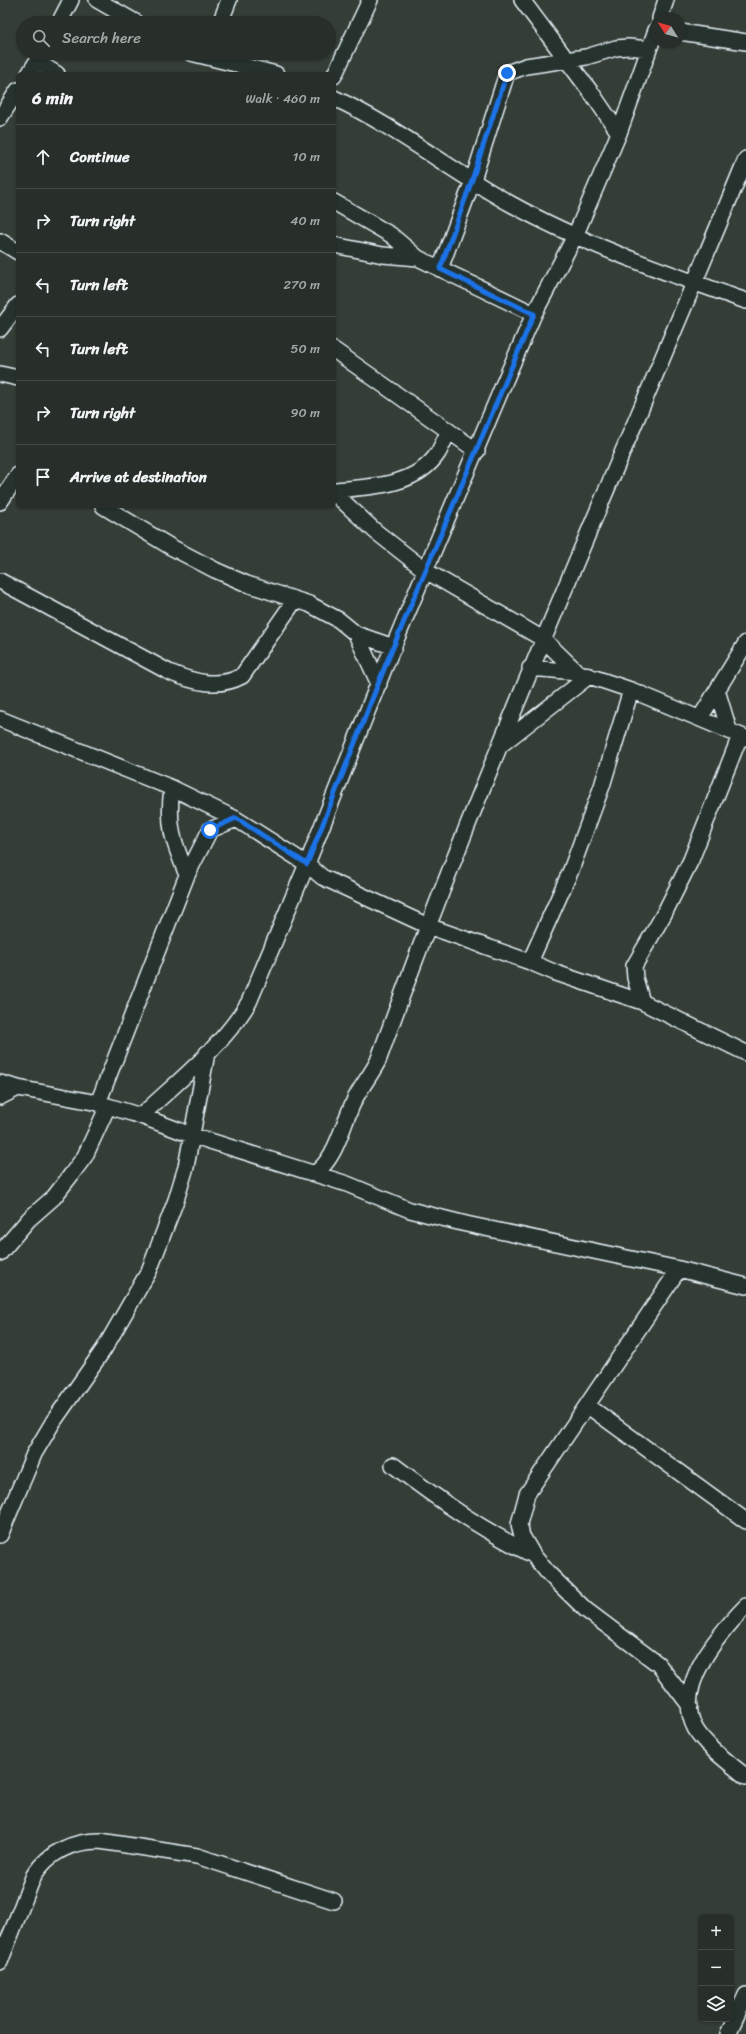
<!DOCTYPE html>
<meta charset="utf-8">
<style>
:root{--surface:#282e29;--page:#343a35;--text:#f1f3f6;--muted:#a5a8a8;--line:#444a46}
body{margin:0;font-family:Sriracha,sans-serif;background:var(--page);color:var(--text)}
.controls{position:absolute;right:12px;bottom:12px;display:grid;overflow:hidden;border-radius:6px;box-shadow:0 1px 3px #0004}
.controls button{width:36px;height:36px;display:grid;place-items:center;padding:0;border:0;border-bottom:1px solid var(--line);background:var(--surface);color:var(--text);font:20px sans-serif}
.compass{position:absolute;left:650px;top:12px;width:36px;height:36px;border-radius:50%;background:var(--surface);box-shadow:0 1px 3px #0004;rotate:307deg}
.stop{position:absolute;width:12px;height:12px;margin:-9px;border:3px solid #1a73e8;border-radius:50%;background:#fff}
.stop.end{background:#1a73e8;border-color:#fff;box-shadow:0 1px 4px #0008}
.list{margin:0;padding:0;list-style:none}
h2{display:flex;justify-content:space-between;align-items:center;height:52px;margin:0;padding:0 16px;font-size:17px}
h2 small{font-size:13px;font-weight:400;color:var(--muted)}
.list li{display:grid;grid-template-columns:26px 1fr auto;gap:12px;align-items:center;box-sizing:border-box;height:64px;padding:0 16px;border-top:1px solid var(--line)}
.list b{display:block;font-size:15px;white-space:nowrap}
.list em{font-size:13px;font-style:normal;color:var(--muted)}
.icon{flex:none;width:22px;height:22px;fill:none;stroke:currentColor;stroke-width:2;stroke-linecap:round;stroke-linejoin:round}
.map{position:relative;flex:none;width:746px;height:2034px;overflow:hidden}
.search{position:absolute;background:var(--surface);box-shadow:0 1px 3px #0004;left:16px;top:16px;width:320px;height:44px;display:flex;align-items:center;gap:10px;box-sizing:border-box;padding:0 14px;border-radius:22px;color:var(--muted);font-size:15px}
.panel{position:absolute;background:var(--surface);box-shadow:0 1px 3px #0004;left:16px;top:72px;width:320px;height:436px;border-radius:6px}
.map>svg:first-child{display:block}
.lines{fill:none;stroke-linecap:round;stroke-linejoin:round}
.street-casing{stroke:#e8f1f8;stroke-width:18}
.street{stroke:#26332d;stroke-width:15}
.route{stroke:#1a73e8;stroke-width:5}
</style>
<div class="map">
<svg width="746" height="2034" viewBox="0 0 746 2034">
<rect width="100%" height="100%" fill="#353d37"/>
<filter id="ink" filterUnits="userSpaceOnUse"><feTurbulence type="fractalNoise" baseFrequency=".025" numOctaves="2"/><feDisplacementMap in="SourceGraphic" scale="8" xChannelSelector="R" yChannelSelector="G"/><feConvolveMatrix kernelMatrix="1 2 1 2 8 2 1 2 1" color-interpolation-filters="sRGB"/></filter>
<g filter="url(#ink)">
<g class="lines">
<defs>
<path id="street" d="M97,0L137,23
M522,0L593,95L619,133
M660,18L666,0
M59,23L71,0
M220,23L229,0
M680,32L746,42
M191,53L276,74
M37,62L57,74
M29,74L42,53
M334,76L370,0
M334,98C397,127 451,171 511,204C585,245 667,273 746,301
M0,118L18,90
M334,202L391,235L418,258L534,314
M0,241L18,252
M334,245L383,255L418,258
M440,269L473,180L507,73L526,66L586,57L616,48L628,47L649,49
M0,329L18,305
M334,350L477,451
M0,374L18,378
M334,490C369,487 416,487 438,453C442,446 445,438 449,431
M334,493L375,531L426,571L543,639L577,672
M0,502L18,475
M103,506L171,547L215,570L247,584L309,604L339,620L356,634L394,647
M0,581L169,672C193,682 218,689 242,676L295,600
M356,634L379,684
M530,668L577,672L631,690L746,738
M717,690L729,730
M700,718L746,643
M0,719L172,788L236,819L307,864L322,877L428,926L530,962L556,973L642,1002L746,1053
M502,744L589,676
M172,788C167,826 173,841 187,875
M530,962L571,870L602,786L631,690
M642,1002L635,978L634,966L664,914L691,860L740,736
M0,1083L18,1088L98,1103L141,1116L191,1135L347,1184L410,1210L466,1224L679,1269L746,1286
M0,1097L18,1088
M98,1103L187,875L210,830L236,819
M141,1116C178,1081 223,1046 249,1002L307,864L386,664L507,376L534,314L575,236L619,133L656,30
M314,1174C337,1158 342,1125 354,1101C360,1088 371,1075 378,1061C488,755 622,459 746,159
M0,1253L29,1219L54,1197L71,1175L85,1156L108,1106
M679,1269L527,1494L519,1524L522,1536L533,1555L548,1573L586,1610L658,1664L690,1706
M588,1406L746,1521
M393,1465C439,1500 482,1530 533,1555
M0,1535L34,1454L53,1422L104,1349L149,1271L176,1200L186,1167L207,1053
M746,1606C719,1634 673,1686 695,1728C704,1745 731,1764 746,1777
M0,1962L34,1875C49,1852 73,1841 100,1841L197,1856L334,1901
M728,2034L746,1995"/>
</defs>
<use href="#street" class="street-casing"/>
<use href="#street" class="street"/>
</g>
</g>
<g class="lines" filter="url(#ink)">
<path class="route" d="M210,830L236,818L307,864L386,664L534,314L440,269L472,180L507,73"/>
</g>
</svg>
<div class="controls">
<button>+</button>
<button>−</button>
<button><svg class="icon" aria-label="layers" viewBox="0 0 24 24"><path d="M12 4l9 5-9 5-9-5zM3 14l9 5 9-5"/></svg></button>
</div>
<svg class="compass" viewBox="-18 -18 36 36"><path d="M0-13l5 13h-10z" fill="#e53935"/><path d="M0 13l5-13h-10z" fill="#a5a8a8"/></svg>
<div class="stop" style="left:210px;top:830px"></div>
<div class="stop end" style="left:507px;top:73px"></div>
<div class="search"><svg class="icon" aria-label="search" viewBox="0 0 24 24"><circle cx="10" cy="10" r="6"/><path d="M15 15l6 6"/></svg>Search here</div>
<section class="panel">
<h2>6 min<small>Walk · 460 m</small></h2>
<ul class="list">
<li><svg class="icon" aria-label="ahead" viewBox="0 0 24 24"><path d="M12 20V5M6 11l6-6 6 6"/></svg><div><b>Continue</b></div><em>10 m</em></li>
<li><svg class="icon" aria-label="right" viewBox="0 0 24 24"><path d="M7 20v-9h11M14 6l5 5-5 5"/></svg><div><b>Turn right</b></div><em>40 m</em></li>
<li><svg class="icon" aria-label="left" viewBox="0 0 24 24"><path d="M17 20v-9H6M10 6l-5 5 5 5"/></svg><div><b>Turn left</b></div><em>270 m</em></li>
<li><svg class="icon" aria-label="left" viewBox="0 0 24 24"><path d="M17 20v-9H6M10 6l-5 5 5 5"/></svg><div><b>Turn left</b></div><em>50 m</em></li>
<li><svg class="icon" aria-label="right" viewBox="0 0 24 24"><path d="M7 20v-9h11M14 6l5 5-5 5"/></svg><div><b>Turn right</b></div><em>90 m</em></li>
<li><svg class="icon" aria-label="arrive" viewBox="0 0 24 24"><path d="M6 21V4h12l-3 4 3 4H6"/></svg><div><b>Arrive at destination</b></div></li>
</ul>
</section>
</div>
